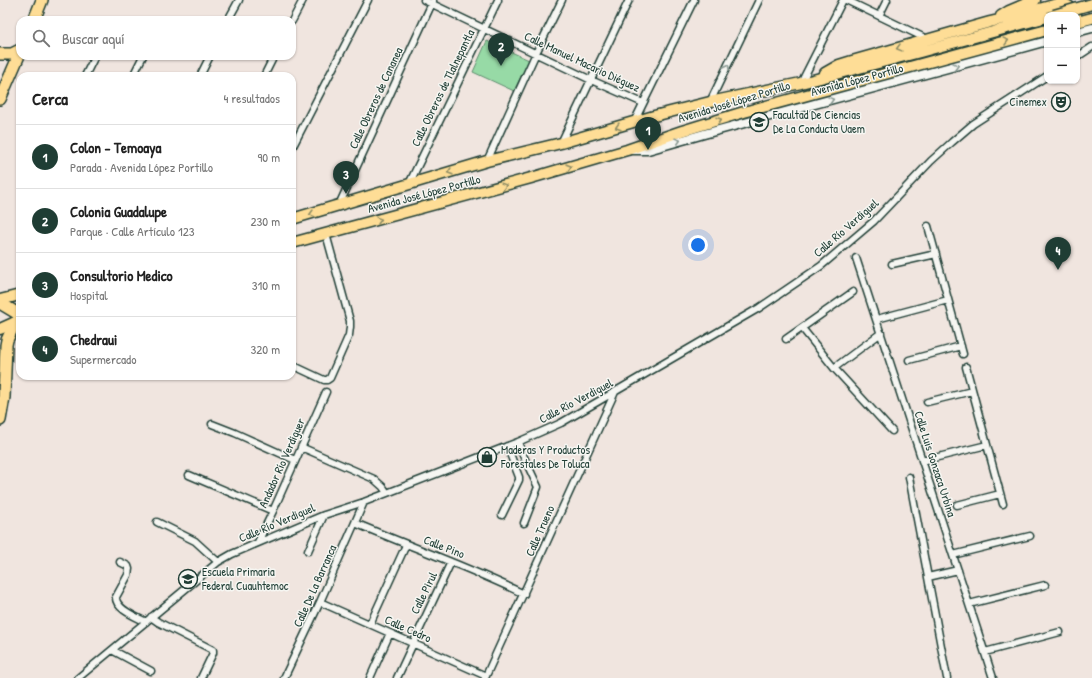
<!DOCTYPE html>
<html lang="es">
<meta charset="utf-8">
<style>
:root{--surface:#fff;--page:#f2f2f2;--text:#222;--muted:#767676;--line:#e0e0e0;--accent:#1f3d34}
body{margin:0;font-family:"Patrick Hand",sans-serif;background:var(--page);color:var(--text)}
.controls{position:absolute;right:12px;top:12px;display:grid;overflow:hidden;border-radius:8px;box-shadow:0 1px 3px #0004}
.controls button{width:36px;height:36px;display:grid;place-items:center;padding:0;border:0;border-bottom:1px solid var(--line);background:var(--surface);color:var(--text);font:20px sans-serif}
.you{position:absolute;left:698px;top:245px;width:14px;height:14px;margin:-10px;border:3px solid #fff;border-radius:50%;background:#1a73e8;box-shadow:0 0 0 6px #1a73e833}
.badge{display:grid;place-items:center;width:26px;height:26px;border-radius:50%;background:var(--accent);color:#fff;font-size:13px;font-weight:700}
.pin{position:absolute;translate:-50% -33px;filter:drop-shadow(0 1px 2px #0008)}
.pin::after{content:'';position:absolute;top:21px;width:14px;height:12px;background:inherit;clip-path:polygon(0 0,100% 0,50% 100%)}
.list{margin:0;padding:0;list-style:none}
h2{display:flex;justify-content:space-between;align-items:center;height:52px;margin:0;padding:0 16px;font-size:17px}
h2 small{font-size:13px;font-weight:400;color:var(--muted)}
.list li{display:grid;grid-template-columns:26px 1fr auto;gap:12px;align-items:center;box-sizing:border-box;height:64px;padding:0 16px;border-top:1px solid var(--line)}
.list b{display:block;font-size:15px;white-space:nowrap}
.list p{margin:0;font-size:13px;white-space:nowrap;color:var(--muted)}
.list em{font-size:13px;font-style:normal;color:var(--muted)}
.icon{flex:none;width:22px;height:22px;fill:none;stroke:currentColor;stroke-width:2;stroke-linecap:round;stroke-linejoin:round}
.map{position:relative;flex:none;width:1092px;height:678px;overflow:hidden}
.search{position:absolute;background:var(--surface);box-shadow:0 1px 3px #0004;left:16px;top:16px;width:280px;height:44px;display:flex;align-items:center;gap:10px;box-sizing:border-box;padding:0 14px;border-radius:12px;color:var(--muted);font-size:15px}
.panel{position:absolute;background:var(--surface);box-shadow:0 1px 3px #0004;left:16px;top:72px;width:280px;height:308px;border-radius:12px}
.map>svg:first-child{display:block}
.green{fill:#97daa6;stroke:#5b8c6d}
.lines{fill:none;stroke-linecap:round;stroke-linejoin:round}
.minor-casing{stroke:#1f3d34;stroke-width:9}
.tertiary-casing{stroke:#1f3d34;stroke-width:11}
.primary-casing{stroke:#1f3d34;stroke-width:13}
.trunk-casing{stroke:#1f3d34;stroke-width:14}
.minor{stroke:#f6f6f2;stroke-width:6}
.tertiary{stroke:#f6f6f2;stroke-width:8}
.primary{stroke:#fedd96;stroke-width:10}
.trunk{stroke:#fedd96;stroke-width:11}
.primary-bridge-casing{stroke:#1f3d34;stroke-width:13;stroke-linecap:butt}
.primary-bridge{stroke:#fedd96;stroke-width:10}
.oneway{stroke:#8e8d65}
.oneway2{stroke:#8a9a93}
.labels{text-anchor:middle;stroke-width:3;stroke-linejoin:round;paint-order:stroke}
.street-label{font-size:12px;fill:#1f3d34;stroke:#f6f6f2}
.poi-label{font-size:12px;fill:#1f3d34;stroke:#f6f6f2;text-anchor:start}
</style>
<div class="map">
<svg width="1092" height="678" viewBox="0 0 1092 678">
<rect width="100%" height="100%" fill="#f0e5df"/>
<filter id="ink" filterUnits="userSpaceOnUse"><feTurbulence type="fractalNoise" baseFrequency=".025" numOctaves="2"/><feDisplacementMap in="SourceGraphic" scale="8" xChannelSelector="R" yChannelSelector="G"/><feConvolveMatrix kernelMatrix="1 2 1 2 8 2 1 2 1" color-interpolation-filters="sRGB"/></filter>
<g filter="url(#ink)">
<path class="green" d="M487,41L529,60L514,91L473,72Z"/>
<g class="lines">
<defs>
<path id="minor" d="M424,0L591,80L643,103
M846,0L927,39
M879,16L887,0
M228,20L239,0
M292,21L303,0
M1077,57L1092,47
M85,76L95,56
M133,76L143,56
M200,76L210,56
M264,76L274,56
M801,83L843,0
M710,102L759,0
M634,122L694,0
M561,143L629,0
M292,148L368,0
M487,161L536,53L562,0
M409,184L498,0
M339,205L433,1
M928,226L963,354
M856,258L993,678
M892,264L936,254
M877,319L948,300
M802,328L834,368L892,431
M786,339L853,292
M909,360L961,346
M292,365L324,380H327L330,378L349,335L350,327V321L326,234
M966,367L1003,504
M834,368L881,333
M927,402L972,391
M212,424L235,433L295,460
M518,442L522,453L538,487L524,523
M301,447L374,479L383,487L387,493
M922,461L987,445
M189,475L273,511
M909,477L947,678
M957,505L1000,494
M502,515L519,480V477L507,446
M157,522L195,541L218,562
M355,523C411,547 469,567 524,594
M258,542L273,511L326,392
M308,551L324,515
M953,555L1030,536
M120,562L128,566L129,569L128,575L116,597C115,609 137,617 146,622
M928,577L958,570
M320,602L486,676
M969,604L1045,585
M151,617L158,622L213,650V653L201,678
M370,624L406,545
M112,650L151,671
M985,652L1060,632
M78,678L218,562L232,554L324,515L364,502L518,442L561,423L759,308L821,266L874,221L931,161L952,142L973,124L1047,76
M284,678L320,602L364,502
M370,678L390,633
M397,678L451,562
M485,678L615,392"/>
<path id="tertiary" d="M1077,32L1092,28
M631,150H648L704,134L1047,41"/>
<path id="primary" d="M1001,16L1009,11L1035,0
M1077,22L1092,18
M825,73L839,65L852,61L990,22L1011,17L1057,4C1066,3 1072,7 1076,15
M292,219L487,161L561,143L654,116L710,102L801,83L859,68L920,52L1047,17
M292,243L531,178L627,150L682,131L744,112L1047,30
M0,300L20,295
M0,329L20,320"/>
<path id="trunk" d="M34,20L42,0
M0,54H12L20,50
M0,99L20,53
M0,303L20,315
M0,420L4,397L6,345L7,340L15,323"/>
</defs>
<use href="#minor" class="minor-casing"/>
<use href="#tertiary" class="tertiary-casing"/>
<use href="#primary" class="primary-casing"/>
<use href="#trunk" class="trunk-casing"/>
<use href="#minor" class="minor"/>
<use href="#tertiary" class="tertiary"/>
<use href="#primary" class="primary"/>
<use href="#trunk" class="trunk"/>
<defs>
<path id="primary-bridge" d="M1054,15L1092,4"/>
</defs>
<use href="#primary-bridge" class="primary-bridge-casing"/>
<use href="#primary-bridge" class="primary-bridge"/>
</g>
<defs><path id="oneway-chevron" d="M-2-3.5L2.5 0L-2 3.5" fill="none" stroke-width="1.6" stroke-linecap="round" stroke-linejoin="round"/></defs>
<g class="oneway">
<use href="#oneway-chevron" transform="translate(1006 41) rotate(-15)"/>
<use href="#oneway-chevron" transform="translate(899 48) rotate(165)"/>
<use href="#oneway-chevron" transform="translate(719 120) rotate(-17)"/>
<use href="#oneway-chevron" transform="translate(618 127) rotate(164)"/>
<use href="#oneway-chevron" transform="translate(569 167) rotate(-16)"/>
<use href="#oneway-chevron" transform="translate(450 172) rotate(163)"/>
<use href="#oneway-chevron" transform="translate(504 186) rotate(-15)"/>
<use href="#oneway-chevron" transform="translate(312 214) rotate(164)"/>
<use href="#oneway-chevron" transform="translate(379 220) rotate(-15)"/>
</g>
<g class="oneway2">
<use href="#oneway-chevron" transform="translate(956 66) rotate(-15)"/>
<use href="#oneway-chevron" transform="translate(727 67) rotate(-64)"/>
<use href="#oneway-chevron" transform="translate(831 100) rotate(-15)"/>
<use href="#oneway-chevron" transform="translate(678 141) rotate(-16)"/>
</g>
</g>
<defs>
<symbol id="theatre-ring" viewBox="-11 -11 22 22"><circle r="9.5" fill="#f6f6f2" stroke="#1f3d34" stroke-width="1.5"/><path d="M-5-5.5Q0-4 5-5.5V0Q5 5 0 6Q-5 5-5 0ZM-3.3-2.5H-1v1.5H-3.3ZM1-2.5H3.3v1.5H1ZM-2.8 1Q0 5.5 2.8 1Z" fill="#1f3d34"/></symbol>
<symbol id="university-ring" viewBox="-11 -11 22 22"><circle r="9.5" fill="#f6f6f2" stroke="#1f3d34" stroke-width="1.5"/><path d="M0-5L7-2L0 1L-7-2ZM-4 1L0 2.5L4 1V4Q0 6-4 4Z" fill="#1f3d34"/></symbol>
<symbol id="shop-ring" viewBox="-11 -11 22 22"><circle r="9.5" fill="#f6f6f2" stroke="#1f3d34" stroke-width="1.5"/><path d="M-5-2.5h2.3a2.7 3.5 0 0 1 5.4 0H5L5.5 6h-11ZM-1.5-2.5h3a1.5 2.3 0 0 0-3 0Z" fill="#1f3d34"/></symbol>
<symbol id="school-ring" viewBox="-11 -11 22 22"><circle r="9.5" fill="#f6f6f2" stroke="#1f3d34" stroke-width="1.5"/><path d="M0-5L7-2L0 1L-7-2ZM-4 1L0 2.5L4 1V4Q0 6-4 4Z" fill="#1f3d34"/></symbol>
</defs>
<g fill-rule="evenodd">
<use href="#theatre-ring" x="1050" y="91" width="22" height="22"/>
<use href="#university-ring" x="748" y="111" width="22" height="22"/>
<use href="#shop-ring" x="476" y="446" width="22" height="22"/>
<use href="#school-ring" x="177" y="568" width="22" height="22"/>
</g>
<g class="labels">
<g class="street-label">
<text transform="translate(582 62) rotate(25)" y="4">Calle Manuel Macario Diéguez</text>
<text transform="translate(857 80) rotate(-15)" y="4">Avenida López Portillo</text>
<text transform="translate(443 88) rotate(-64)" y="4">Calle Obreros de Tlalnepantla</text>
<text transform="translate(376 98) rotate(-65)" y="4">Calle Obreros de Cananea</text>
<text transform="translate(734 102) rotate(-17)" y="4">Avenida José López Portillo</text>
<text transform="translate(424 194) rotate(-15)" y="4">Avenida José López Portillo</text>
<text transform="translate(846 228) rotate(-41)" y="4">Calle Río Verdiguel</text>
<text transform="translate(576 401) rotate(-28)" y="4">Calle Río Verdiguel</text>
<text transform="translate(282 463) rotate(-66)" y="4">Andador Río Verdiguer</text>
<text transform="translate(935 464) rotate(72)" y="4">Calle Luis Gonzaca Urbina</text>
<text transform="translate(277 523) rotate(-23)" y="4">Calle Río Verdiguel</text>
<text transform="translate(540 531) rotate(-66)" y="4">Calle Trueno</text>
<text transform="translate(444 547) rotate(21)" y="4">Calle Pino</text>
<text transform="translate(315 586) rotate(-66)" y="4">Calle De La Barranca</text>
<text transform="translate(424 593) rotate(-64)" y="4">Calle Pirul</text>
<text transform="translate(408 629) rotate(24)" y="4">Calle Cedro</text>
</g>
<g class="poi-label">
<text x="1047" y="106" text-anchor="end">Cinemex</text>
<text x="773" y="119">Facultad De Ciencias<tspan x="773" dy="14">De La Conducta Uaem</tspan></text>
<text x="501" y="454">Maderas Y Productos<tspan x="501" dy="14">Forestales De Toluca</tspan></text>
<text x="202" y="576">Escuela Primaria<tspan x="202" dy="14">Federal Cuauhtemoc</tspan></text>
</g>
</g>
</svg>
<div class="controls">
<button>+</button>
<button>−</button>
</div>
<div class="you"></div>
<div class="pin badge" style="left:648px;top:150px">1</div>
<div class="pin badge" style="left:501px;top:66px">2</div>
<div class="pin badge" style="left:346px;top:194px">3</div>
<div class="pin badge" style="left:1058px;top:270px">4</div>
<div class="search"><svg class="icon" aria-label="search" viewBox="0 0 24 24"><circle cx="10" cy="10" r="6"/><path d="M15 15l6 6"/></svg>Buscar aquí</div>
<section class="panel">
<h2>Cerca<small>4 resultados</small></h2>
<ul class="list">
<li><span class="badge">1</span><div><b>Colon - Temoaya</b><p>Parada · Avenida López Portillo</p></div><em>90 m</em></li>
<li><span class="badge">2</span><div><b>Colonia Guadalupe</b><p>Parque · Calle Artículo 123</p></div><em>230 m</em></li>
<li><span class="badge">3</span><div><b>Consultorio Medico</b><p>Hospital</p></div><em>310 m</em></li>
<li><span class="badge">4</span><div><b>Chedraui</b><p>Supermercado</p></div><em>320 m</em></li>
</ul>
</section>
</div>
